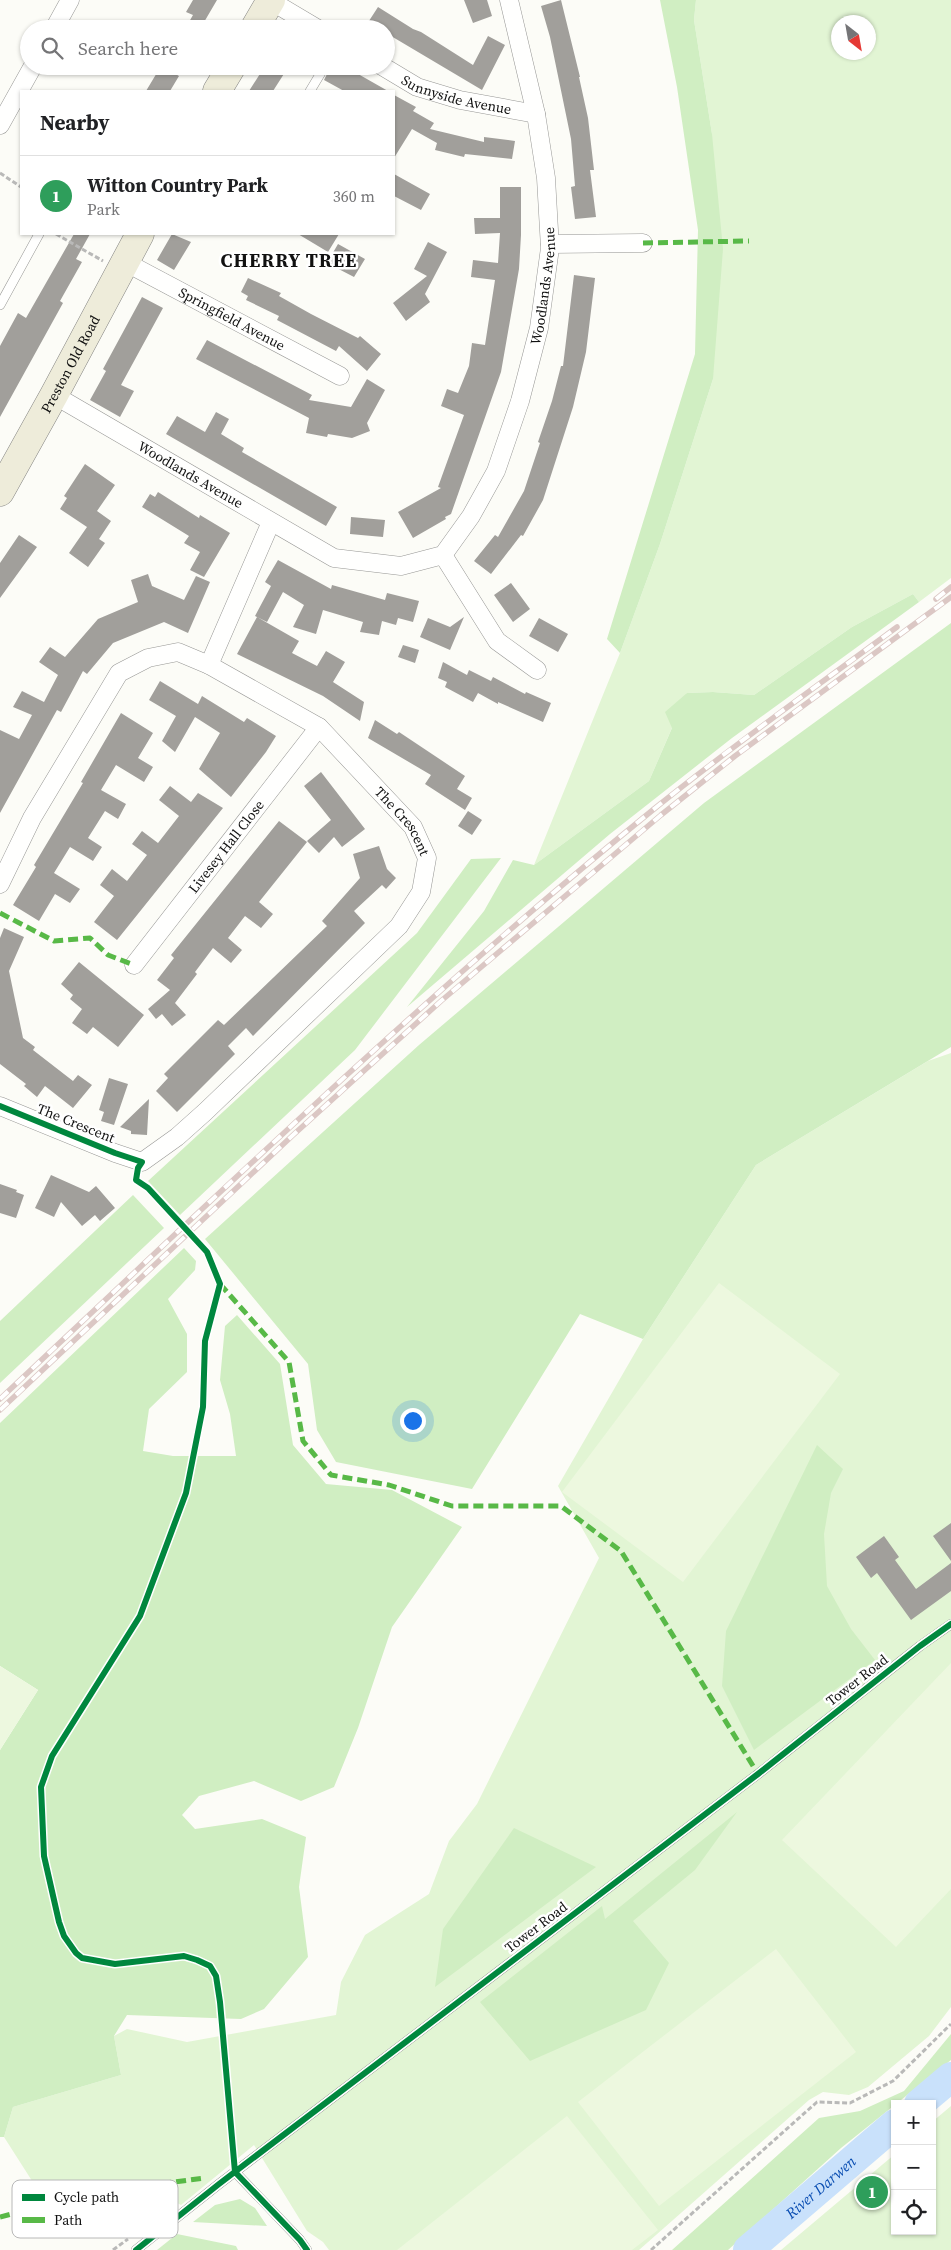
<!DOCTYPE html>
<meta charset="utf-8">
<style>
:root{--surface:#fff;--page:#f6f6f6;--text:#202124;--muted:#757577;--line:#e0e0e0;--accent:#636362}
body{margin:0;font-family:"Source Serif 4",serif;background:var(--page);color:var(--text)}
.controls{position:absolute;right:15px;bottom:15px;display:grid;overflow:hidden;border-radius:0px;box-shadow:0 1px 4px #0004}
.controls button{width:45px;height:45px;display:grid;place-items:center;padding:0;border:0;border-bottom:1px solid var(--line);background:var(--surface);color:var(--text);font:25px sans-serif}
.compass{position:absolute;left:831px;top:15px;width:45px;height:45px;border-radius:50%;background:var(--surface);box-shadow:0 1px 4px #0004;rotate:149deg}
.you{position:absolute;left:412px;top:1420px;width:18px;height:18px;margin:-12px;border:4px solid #fff;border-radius:50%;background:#1a73e8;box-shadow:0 0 0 8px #1a73e833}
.badge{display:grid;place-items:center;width:32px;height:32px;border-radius:50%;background:var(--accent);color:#fff;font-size:16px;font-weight:700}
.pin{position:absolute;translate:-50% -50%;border:2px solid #fff;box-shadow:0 1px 5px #0006}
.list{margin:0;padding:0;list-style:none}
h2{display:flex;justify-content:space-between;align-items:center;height:65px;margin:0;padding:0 20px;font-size:21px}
h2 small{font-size:16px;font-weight:400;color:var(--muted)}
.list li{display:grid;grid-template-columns:32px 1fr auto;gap:15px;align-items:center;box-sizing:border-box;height:80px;padding:0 20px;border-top:1px solid var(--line)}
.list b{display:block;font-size:19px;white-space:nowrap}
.list p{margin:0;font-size:16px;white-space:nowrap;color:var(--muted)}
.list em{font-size:16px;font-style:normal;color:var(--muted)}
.icon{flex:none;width:28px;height:28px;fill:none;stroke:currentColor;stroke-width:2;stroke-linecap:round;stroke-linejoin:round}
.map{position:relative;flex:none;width:951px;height:2250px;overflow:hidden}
.search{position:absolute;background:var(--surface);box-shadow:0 1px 4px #0004;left:20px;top:20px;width:375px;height:55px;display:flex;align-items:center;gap:12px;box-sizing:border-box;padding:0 18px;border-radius:28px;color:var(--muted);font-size:19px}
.panel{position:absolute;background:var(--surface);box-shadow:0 1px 4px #0004;left:20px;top:90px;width:375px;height:145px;border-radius:0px}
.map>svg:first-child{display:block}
.green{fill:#e2f5d4;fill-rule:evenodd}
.forest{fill:#d0eec2}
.pitch{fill:#edf8df}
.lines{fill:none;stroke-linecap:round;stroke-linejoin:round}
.river{stroke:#c9e1fb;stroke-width:30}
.building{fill:#a19f9b}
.service-casing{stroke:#979795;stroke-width:10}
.minor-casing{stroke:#979795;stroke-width:19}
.primary-casing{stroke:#848482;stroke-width:29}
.path{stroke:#b9b9b8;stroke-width:3;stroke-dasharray:5 2.5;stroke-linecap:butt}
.service{stroke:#fffffe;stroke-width:9}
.minor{stroke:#fffffe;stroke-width:18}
.primary{stroke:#eeecda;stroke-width:28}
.rail-casing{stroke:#dbc7c4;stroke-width:5.5}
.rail{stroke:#fff;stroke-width:4;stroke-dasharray:11;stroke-linecap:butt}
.quiet{stroke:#58b947;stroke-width:5;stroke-dasharray:10 5;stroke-linecap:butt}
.cycleway-casing{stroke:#fff;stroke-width:9}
.cycleway{stroke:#00873e;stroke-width:6}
.labels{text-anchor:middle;stroke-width:5;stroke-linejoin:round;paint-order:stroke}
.street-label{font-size:14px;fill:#111;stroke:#fff}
.water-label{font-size:15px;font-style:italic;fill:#0a4eb2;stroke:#fff}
.district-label{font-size:19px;font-weight:bold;letter-spacing:1px;fill:#111;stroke:#fff}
.key{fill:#fff;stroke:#b8b8b8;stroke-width:1}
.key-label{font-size:14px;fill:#111}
</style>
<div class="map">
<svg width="951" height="2250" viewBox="0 0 951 2250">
<rect width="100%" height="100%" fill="#fcfcf7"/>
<path class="green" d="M696,0H951V578L919,602L913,594L852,627L754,695L713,692L687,693L649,781L534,865L620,653L660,544L713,379L712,134L694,20ZM838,22H868V52H838Z
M951,1053V2007L929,2036L868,2087L849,2095L823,2092L809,2100L639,2250H329L323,2242L307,2231L254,2145L181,2205L164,2196L50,2209L4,2137L13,2107L121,2075L114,2036L127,2029L187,2042L336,2015L341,1982L365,1935L429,1894L449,1841L477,1804L599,1558L558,1486L643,1339L756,1165L928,1061Z
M951,2106V2250H781L895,2154V2231H932V2122Z"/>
<path class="forest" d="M660,0H696L694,20L712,134L723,249L713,379L660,544L620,653L607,639L695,354L698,230L677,87Z
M913,594L919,602L732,738L610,834L407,1007L484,911L513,860L534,865L649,781L672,728L665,712L687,693L713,692L754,695L852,627Z
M951,623V1047L756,1165L643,1339L580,1314L472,1489L336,1462L317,1430L308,1364L205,1239L419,1045L704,803Z
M501,858L355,1050L180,1215L148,1181L417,933L471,859Z
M133,1195L164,1228L0,1383V1321Z
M184,1248L196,1261L195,1270L168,1299L187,1334V1372L149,1409L143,1451L173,1456H236L230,1414L220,1380L225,1326L237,1315L280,1364L293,1445L326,1484L392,1490L462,1527L392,1627L358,1728L334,1787L301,1801L254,1781L199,1796L182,1815L195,1829L262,1819L306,1837L299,1887L308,1957L264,2009L241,2019L127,2015L114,2036L121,2075L13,2107L4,2137H0V1750L38,1690L0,1666V1423Z
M817,1445L843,1469L831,1493L824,1534L827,1586L851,1629L875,1660L754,1750L722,1686L726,1631Z
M737,1812L695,1870L633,1921L669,1963L646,2010L530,2061L480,2002L602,1906L605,1919Z
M514,1828L596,1867L435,1987L443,1929Z
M951,2034V2060L841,2148L728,2250H672L819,2118L860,2111L904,2091Z
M240,2199L255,2208L267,2226L193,2222L215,2205Z
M177,2234L236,2246L238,2250H157Z"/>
<path class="pitch" d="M719,1283L840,1374L683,1582L562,1492Z
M951,1663V1889L896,1947L782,1840Z
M0,1666L38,1690L0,1750Z
M776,1949L856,2052L659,2206L578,2102Z
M567,2116L658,2230L632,2250H397Z"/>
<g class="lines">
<g class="river">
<path d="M919,2104L951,2077"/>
<path id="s1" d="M748,2250L895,2124"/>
</g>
</g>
<path class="building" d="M193,0H217L200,29H185L193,15L186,12Z
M464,0H487L492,16L473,23Z
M561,0L580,77H579L588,118L594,170H590L596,217L575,219L571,187L575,186L571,139L550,37L541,6Z
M378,7L413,29L421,32L473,65L488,36L505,45L482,90L386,33V29H376L367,24Z
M161,66L179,76L170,91H146Z
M265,66H289L273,91H249Z
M331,66H344L388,91H344L324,80Z
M394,95L416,107L413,111L434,123L430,129L484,142V137L515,141L512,159L465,154L464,157L435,150L437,143L412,129L394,158Z
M394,174L430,194L421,210L394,196Z
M500,187H521V235L519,269L501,372L451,514L445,517L446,519L413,538L398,512L441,488L438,487L464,415L441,406L447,389L458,393L469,366L472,343L485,345L495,280L471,277L473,260L498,263L500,233L475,234L474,218H500Z
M74,234H90L76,259L82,262L60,301L63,303L0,417V346L18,313L26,318Z
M172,234L191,242L174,270L157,260Z
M298,234H339L328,252Z
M428,242L447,252L425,294L430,302L406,321L393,303L427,276L414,269Z
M338,244L365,259L354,277L327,263Z
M574,275L595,278L586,352L573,407L543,500L523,536L521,535L491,574L474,561L495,535L498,537L524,491L540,443L538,442L552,401L561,366H563Z
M248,278L281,293L279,296L311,314L358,338L360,336L381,354L367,371L339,346L336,351L277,320L279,316L246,300L248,296L241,292Z
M142,297L163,308L121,385L134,391L120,417L90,400L106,371L103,369Z
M207,340L312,395L309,400L351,407L367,379L385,390L367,423L370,431L352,438L328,434L327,437L306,433L309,418L196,359Z
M216,412L229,419L221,434L244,448L242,452L337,507L326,526L166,434L177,416L205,432Z
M85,464L115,485L97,511L111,521L99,539L105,543L88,567L69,553L87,527L60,509L67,498L64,496Z
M158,492L199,518L200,515L230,533L204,577L190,570L200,552L184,543L189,536L142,507L150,494L155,497Z
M351,517L385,520L383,537L350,534Z
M19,535L37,547L0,598V563Z
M278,560L331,589L332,585L385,600L387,593L419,601L413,622L398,618L396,625L382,621L379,635L360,632L363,622L323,610L316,634L293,627L304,605L283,592L267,622L255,616L271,586L265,582Z
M148,574L152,586L184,600L196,576L210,582L188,633L164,622L113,643L87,674L83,671L61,712L57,710L0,813V730L19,739L32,715L13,707L22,691L44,702L58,675L39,662L50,647L65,657L98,619L138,602L131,580Z
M511,583L530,609L513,622L494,595Z
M257,617L299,641L292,653L317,666L326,651L345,662L333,682L364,702L360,721L323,696L237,654Z
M464,617L450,650L420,637L428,618L450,627Z
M539,618L568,634L558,652L529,636Z
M403,645L419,650L415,663L398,657Z
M443,662L467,675L469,670L491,681L493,677L525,694L526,692L551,703L543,722L498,702V704L478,693L473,702L445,687L447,682L438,678Z
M160,681L198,704L202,696L244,722L247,718L276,736L266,752L231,797L199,769L220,733L195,717L175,752L162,741L176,716L149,700Z
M121,713L153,733L138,758L153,767L144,782L116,765L101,790L126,804L118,819L105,811L88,838L102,847L93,861L70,847L54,873L80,889L70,903L55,894L39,921L13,905L36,867L34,865L83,783L81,782Z
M375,720L397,734L399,732L465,776L457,789L472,798L465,810L425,784L431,775L368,738Z
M321,772L365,829L342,847L334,837L319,853L307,841L331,820L304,786Z
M170,786L191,802L198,793L223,808L117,940L94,922L114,896L100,885L112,869L127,881L147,855L132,844L142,831L158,843L179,816L159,800Z
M468,811L482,820L472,835L458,826Z
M279,821L307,842L259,902L273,914L261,928L245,916L228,938L242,950L231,963L213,948L195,972L197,974L175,1003L186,1015L172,1026L162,1014L156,1019L148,1009L170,990L157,980L174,958L171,955Z
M379,846L387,869L396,878L386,889L382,885L354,911L365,923L253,1036L246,1028L228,1046L235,1054L177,1112L156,1091L168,1078L164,1074L218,1020L224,1025L327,926L322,921L360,878L353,854Z
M4,928L24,937L9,971L23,1038L35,1047L33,1050L73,1081L78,1075L92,1085L73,1108L45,1086L37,1097L24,1086L26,1084L0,1064V938Z
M79,962L144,1015L118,1047L93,1027L87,1034L72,1023L82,1009L70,999L73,995L61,984Z
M109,1078L128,1084L114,1125L101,1121L104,1112L99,1110Z
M149,1099L147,1135L131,1134V1131L120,1127Z
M51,1175L89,1192L96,1186L115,1208L100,1221L95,1215L82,1226L61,1202L54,1217L35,1208Z
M0,1184L17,1190L16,1192L24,1195L16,1218L0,1213Z
M951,1523V1561L933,1536Z
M884,1536L899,1557L895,1560L916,1589L951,1563V1591L911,1620L877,1573L871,1578L856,1557Z"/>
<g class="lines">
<defs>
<path id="service" d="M310,91L325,66
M0,305L39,234
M235,2172L300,2240L307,2250
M136,2250L219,2184L758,1774L920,1646L951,1624"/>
<g id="minor">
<path d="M271,1L318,29"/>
<path d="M54,29L70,0"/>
<path id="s2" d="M382,66L417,87L460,100L536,114"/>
<path d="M0,125L33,66"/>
<path d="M550,244L643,243"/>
<path id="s3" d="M125,262L340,376"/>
<path id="s4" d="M54,395L334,558L401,566L443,555L471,516L496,471L520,401L539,328L550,248L546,178L536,114L509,0"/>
<path d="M443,555L497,641L537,670"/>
<path d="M209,665L271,522"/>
<path id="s5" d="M0,884L32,818L119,673L148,658L178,652L209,665L319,727L413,827L427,858L421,892L399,926L205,1112L177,1137L142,1162L115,1153L0,1106"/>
<path id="s6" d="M134,965L319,727"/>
</g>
<g id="primary">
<path d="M254,29L271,0"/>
<path d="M217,91L232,66"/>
<path id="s7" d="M0,492L54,395L140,234"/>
</g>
</defs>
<use href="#service" class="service-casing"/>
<use href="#minor" class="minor-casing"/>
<use href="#primary" class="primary-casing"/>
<path class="path" d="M0,173L21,187
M56,234L103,261
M113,2250L128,2239
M651,2250L817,2102L850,2103L893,2081L951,2024"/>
<use href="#service" class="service"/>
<use href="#minor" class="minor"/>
<use href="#primary" class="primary"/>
<defs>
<path id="rail" d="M936,599L951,587
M0,1399C214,1198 426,994 654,809C733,745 816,687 897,627
M0,1410L292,1136L441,1001L661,815L735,756L951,597"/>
</defs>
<use href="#rail" class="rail-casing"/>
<use href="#rail" class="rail"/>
<path class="quiet" d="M643,243L749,241
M0,913L54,941L90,938L108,955L134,965
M220,1284L289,1362L303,1441L331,1475L389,1485L452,1506H561L621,1551L758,1774
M0,2217L96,2192L205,2178"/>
<defs>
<path id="cycleway" d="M0,1106L115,1153L142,1162L138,1168L136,1180L148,1188L207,1252L220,1284L205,1341L203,1407L186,1493L140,1616L52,1756L41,1787L44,1856L59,1922L64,1936L76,1953L82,1958L115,1964L184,1956L197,1960L210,1966L216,1976L220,2002L235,2172L300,2240L307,2250
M136,2250L219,2184L758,1774L920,1646L951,1624"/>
</defs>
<use href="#cycleway" class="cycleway-casing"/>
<use href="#cycleway" class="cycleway"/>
</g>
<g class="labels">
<g class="street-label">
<text dy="5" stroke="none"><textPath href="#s2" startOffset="81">Sunnyside Avenue</textPath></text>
<text dy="5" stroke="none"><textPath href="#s4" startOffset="726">Woodlands Avenue</textPath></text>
<text dy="5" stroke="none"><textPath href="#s3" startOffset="121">Springfield Avenue</textPath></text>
<text dy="5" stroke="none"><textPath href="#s7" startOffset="146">Preston Old Road</textPath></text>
<text dy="5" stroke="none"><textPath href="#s4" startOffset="158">Woodlands Avenue</textPath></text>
<text dy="5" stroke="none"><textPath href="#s5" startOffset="592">The Crescent</textPath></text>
<text dy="5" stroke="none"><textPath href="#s6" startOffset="150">Livesey Hall Close</textPath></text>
<text transform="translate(76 1123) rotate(22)" y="5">The Crescent</text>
<text transform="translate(857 1680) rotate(-38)" y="5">Tower Road</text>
<text transform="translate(536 1927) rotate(-37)" y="5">Tower Road</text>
</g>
<g class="water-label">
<text dy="5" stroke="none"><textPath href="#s1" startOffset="96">River Darwen</textPath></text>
</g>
<g class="district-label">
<text x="289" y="267">CHERRY TREE</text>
</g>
</g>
<rect x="12" y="2180" width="166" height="58" rx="8" class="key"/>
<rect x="22" y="2194" width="23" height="7" fill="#00873e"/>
<rect x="22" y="2217" width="23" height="6" fill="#58b947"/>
<g class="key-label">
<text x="54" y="2202">Cycle path</text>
<text x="54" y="2225">Path</text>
</g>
</svg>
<div class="controls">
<button>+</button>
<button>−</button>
<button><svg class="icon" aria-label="locate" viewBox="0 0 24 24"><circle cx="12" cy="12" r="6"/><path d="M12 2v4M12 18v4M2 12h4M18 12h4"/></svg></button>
</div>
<svg class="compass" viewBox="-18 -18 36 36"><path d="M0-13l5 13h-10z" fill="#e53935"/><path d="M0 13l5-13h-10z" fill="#757577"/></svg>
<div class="you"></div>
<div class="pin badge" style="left:872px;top:2192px;background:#2e9e5b">1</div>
<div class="search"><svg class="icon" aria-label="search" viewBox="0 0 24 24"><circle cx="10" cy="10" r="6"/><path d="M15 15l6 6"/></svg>Search here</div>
<section class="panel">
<h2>Nearby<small></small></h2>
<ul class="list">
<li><span class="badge" style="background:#2e9e5b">1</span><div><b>Witton Country Park</b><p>Park</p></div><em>360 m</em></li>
</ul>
</section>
</div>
